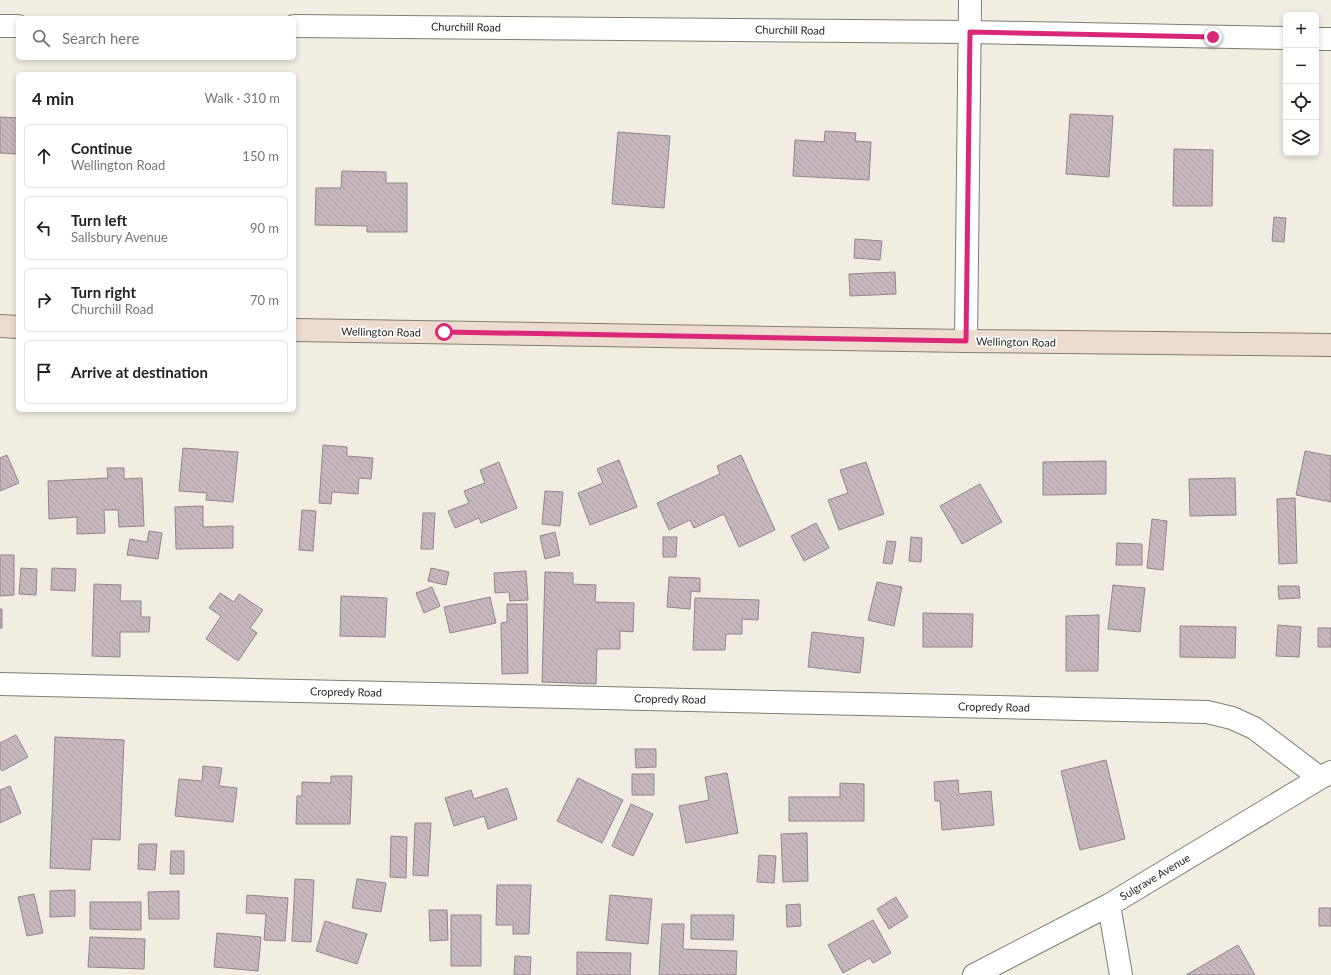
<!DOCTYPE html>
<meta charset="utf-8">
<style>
:root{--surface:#fff;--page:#f2f2f2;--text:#222;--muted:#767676;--line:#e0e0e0}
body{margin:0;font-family:Lato,sans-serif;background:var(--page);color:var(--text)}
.controls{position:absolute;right:12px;top:12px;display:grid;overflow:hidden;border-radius:6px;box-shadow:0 2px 6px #0003}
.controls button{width:36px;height:36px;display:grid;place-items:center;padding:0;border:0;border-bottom:1px solid var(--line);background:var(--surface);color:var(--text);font:20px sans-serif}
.stop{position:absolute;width:12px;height:12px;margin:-9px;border:3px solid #db2777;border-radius:50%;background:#fff}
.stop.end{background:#db2777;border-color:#fff;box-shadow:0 1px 4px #0008}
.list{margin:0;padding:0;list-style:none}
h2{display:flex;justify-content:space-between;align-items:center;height:52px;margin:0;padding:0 16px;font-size:17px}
h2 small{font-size:13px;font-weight:400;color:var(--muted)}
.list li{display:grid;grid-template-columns:26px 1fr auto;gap:12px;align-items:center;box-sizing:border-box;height:64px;margin:0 8px 8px;padding:0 8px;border:1px solid var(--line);border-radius:6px}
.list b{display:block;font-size:15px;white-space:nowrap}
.list p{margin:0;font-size:13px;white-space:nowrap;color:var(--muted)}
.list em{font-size:13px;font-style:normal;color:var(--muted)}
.icon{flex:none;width:22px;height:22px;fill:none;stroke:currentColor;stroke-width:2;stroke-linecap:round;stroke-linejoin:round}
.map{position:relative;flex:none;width:1331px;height:975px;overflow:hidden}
.search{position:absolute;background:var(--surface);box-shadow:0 2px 6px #0003;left:16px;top:16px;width:280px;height:44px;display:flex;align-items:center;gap:10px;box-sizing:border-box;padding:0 14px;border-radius:6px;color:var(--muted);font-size:15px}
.panel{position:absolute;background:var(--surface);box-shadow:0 2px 6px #0003;left:16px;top:72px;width:280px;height:340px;border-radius:6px}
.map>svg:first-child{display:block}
.building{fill:url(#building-back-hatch);stroke:#91858a}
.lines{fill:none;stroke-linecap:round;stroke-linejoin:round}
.street-casing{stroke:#807c71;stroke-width:24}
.secondary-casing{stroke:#807c71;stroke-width:24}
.street{stroke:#fff;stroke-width:22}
.secondary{stroke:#eedbd0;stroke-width:22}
.route{stroke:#db2777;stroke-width:5}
.labels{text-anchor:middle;stroke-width:3.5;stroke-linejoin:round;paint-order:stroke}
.street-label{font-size:11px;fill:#262520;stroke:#fff}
</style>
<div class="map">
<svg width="1331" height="975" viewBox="0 0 1331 975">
<defs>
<pattern id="building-back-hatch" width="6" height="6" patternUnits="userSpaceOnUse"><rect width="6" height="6" fill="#c6b8be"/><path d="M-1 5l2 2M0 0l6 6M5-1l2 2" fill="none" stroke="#aa9ea3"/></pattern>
</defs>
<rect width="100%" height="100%" fill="#f2ede1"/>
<path class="building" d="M1070,114L1113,116L1109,177L1066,174Z
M0,117L18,118V154L0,153Z
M825,131L856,133L855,141L871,142L869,180L793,176L795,140L824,142Z
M618,132L670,136L664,208L612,204Z
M1174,149L1213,150L1212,206H1173Z
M342,171L386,172V183H407V232H367V226L315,225L316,188H341Z
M1274,217L1286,218L1284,242L1272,241Z
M855,239L882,241L880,260L854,258Z
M895,272L896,294L850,296L849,274Z
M323,445L347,447V456L373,458L371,479L359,478L358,494L332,492L331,504L319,503Z
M183,448L238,452L233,502L206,500L207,493L179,491Z
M1305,451L1331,456V502L1296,495Z
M7,455L19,483L0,491V458Z
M741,455L775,530L739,547L724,514L694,528L690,520L669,530L657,503L720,474L717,466Z
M619,460L637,507L590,525L578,493L603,483L597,469Z
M1106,461V494L1043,495V462Z
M499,462L517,508L481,523L479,518L455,528L448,511L469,503L464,491L485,483L480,470Z
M866,462L884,514L839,530L828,500L848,493L840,470Z
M107,468H124V479L142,478L144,526L119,527L118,510H104L105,533L77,534V517L49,519L48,481L108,478Z
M1235,478L1236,515L1190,516L1189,479Z
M980,484L1002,522L962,544L940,506Z
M545,491L563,492L560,526L542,524Z
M1295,498L1297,563L1279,564L1277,499Z
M203,506V527L233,526V548L176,549L175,507Z
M302,510L316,511L313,551L299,550Z
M423,513H435L433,549H421Z
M1152,519L1167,521L1163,570L1147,568Z
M816,523L829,548L804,561L791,536Z
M149,531L162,533L158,559L127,555L130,539L147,542Z
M555,532L560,555L545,559L540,536Z
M663,537H677L676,557H663Z
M911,537L922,538L921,562L909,561Z
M887,541L896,542L892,564L883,563Z
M1117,543L1142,544V565H1116Z
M0,555H14V595L0,596Z
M21,568L37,569L36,595L19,594Z
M52,568L76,569L75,591L51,590Z
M431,568L449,572L446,585L428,581Z
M526,571L528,600L510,601L509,592L495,593L494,573Z
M545,572L573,573V584L596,585L595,602L634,603L633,632L620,631V649H597L596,684L542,682Z
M669,577L700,578V592L691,591L690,609L667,607Z
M877,582L902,587L894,626L868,620Z
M94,584L121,585L120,601H141V617H150L149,632H120V657L92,656Z
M1113,585L1145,588L1140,632L1108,629Z
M1278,586H1299L1300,598L1279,599Z
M432,587L440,606L424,613L416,593Z
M220,593L234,602L239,594L263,610L250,628L257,633L238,661L206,639L221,616L209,608Z
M341,596L387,598L385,637L340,636Z
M490,597L496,623L450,633L444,607Z
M695,598L759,600L758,620L742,619V634H726L725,650H693Z
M507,604H527L528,673L502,674L501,623L507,622Z
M0,609H2V628H0Z
M923,613L973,614L972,647H923Z
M1099,615L1098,671H1066V616Z
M1278,625L1301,627L1299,657L1276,656Z
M1180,626L1236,627L1235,658L1180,657Z
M1318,628H1331V647H1318Z
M812,632L864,638L860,673L808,667Z
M16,735L28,757L2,771L0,768V743Z
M55,737L124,740L120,840L92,839L90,870L50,868Z
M635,749H656V767L636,768Z
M1106,760L1125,839L1080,850L1061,771Z
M203,766L222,768L219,786L237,788L233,822L175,816L179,779L202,781Z
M727,773L738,833L686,843L679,806L709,800L705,777Z
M632,774H654V795H632Z
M331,776H352L350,824H296L297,796H302V782L331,783Z
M578,778L623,800L602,843L557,821Z
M958,780L959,794L991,791L994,825L942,830L940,801H935L934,782Z
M840,783L864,784V821H789V797H840Z
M10,786L21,813L0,823V790Z
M507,788L517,819L488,829L484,816L454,826L445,798L471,790L474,799Z
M631,804L653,814L633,856L612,846Z
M415,823H431L428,876L413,875Z
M807,833L808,881L783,882L781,834Z
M391,836L407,837L406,878L390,877Z
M139,844H157L155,870L138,869Z
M171,851H184V874H170Z
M759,855L776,856L774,883L757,882Z
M295,879L314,880L311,942L292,941Z
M357,879L386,883L381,912L352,908Z
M497,885H531L529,934H513V925H496Z
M75,890V916L50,917V891Z
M179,891V919H149L148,892Z
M34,894L43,933L27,936L18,897Z
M247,895L288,898L285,941L264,940L266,914L246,913Z
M610,895L652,899L648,944L606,940Z
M896,897L908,917L889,929L877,909Z
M90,902H141V930L90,929Z
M800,904L801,926L787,927L786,905Z
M1319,908H1331V926H1319Z
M429,910H447L448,940L430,941Z
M451,915H481V966H451Z
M691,915H734L733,940L691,939Z
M873,920L891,953L873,963L870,958L843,973L828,945Z
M325,921L367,934L357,964L316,951Z
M662,924H684L683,949L737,951L736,975H659Z
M217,933L261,937L258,971L214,967Z
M90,937L145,939L144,969L88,967Z
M1238,945L1255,975H1186Z
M577,952L631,953L630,975H577Z
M515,956L531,957L530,975H514Z"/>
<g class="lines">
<defs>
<path id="street" d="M0,26H18
M294,26L970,32L1286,38
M1316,39H1331
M966,341L970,0
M0,684L1207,712L1232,718L1254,728L1320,778
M1109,905L1121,975
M974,975L1109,905L1320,778L1331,772"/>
<path id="secondary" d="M0,326L18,327
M294,330L966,341L1331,345"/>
</defs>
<use href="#street" class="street-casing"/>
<use href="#secondary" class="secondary-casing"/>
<use href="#street" class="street"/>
<use href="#secondary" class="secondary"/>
</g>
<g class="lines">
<path class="route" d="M444,332L966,341L970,32L1213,37"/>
</g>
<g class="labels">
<g class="street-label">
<text transform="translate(466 27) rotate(1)" y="4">Churchill Road</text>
<text transform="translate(790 30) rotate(1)" y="4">Churchill Road</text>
<text transform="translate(381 332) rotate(1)" y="4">Wellington Road</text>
<text transform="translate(1016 342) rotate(1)" y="4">Wellington Road</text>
<text transform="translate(346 692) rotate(1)" y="4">Cropredy Road</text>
<text transform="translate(670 699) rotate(1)" y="4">Cropredy Road</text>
<text transform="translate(994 707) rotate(1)" y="4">Cropredy Road</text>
<text transform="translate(1155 877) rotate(-31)" y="4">Sulgrave Avenue</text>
</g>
</g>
</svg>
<div class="controls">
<button>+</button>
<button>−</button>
<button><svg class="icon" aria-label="locate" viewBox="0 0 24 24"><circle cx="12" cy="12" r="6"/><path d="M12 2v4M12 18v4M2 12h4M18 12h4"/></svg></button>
<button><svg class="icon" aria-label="layers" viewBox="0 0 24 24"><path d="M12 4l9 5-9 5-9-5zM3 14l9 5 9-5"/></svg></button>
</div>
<div class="stop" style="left:444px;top:332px"></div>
<div class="stop end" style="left:1213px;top:37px"></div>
<div class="search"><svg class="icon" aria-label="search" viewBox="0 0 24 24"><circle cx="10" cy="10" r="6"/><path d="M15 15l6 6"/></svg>Search here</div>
<section class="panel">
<h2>4 min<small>Walk · 310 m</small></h2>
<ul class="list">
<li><svg class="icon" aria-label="ahead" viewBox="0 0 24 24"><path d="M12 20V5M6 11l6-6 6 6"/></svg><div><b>Continue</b><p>Wellington Road</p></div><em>150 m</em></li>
<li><svg class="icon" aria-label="left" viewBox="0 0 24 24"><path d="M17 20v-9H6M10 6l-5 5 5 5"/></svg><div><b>Turn left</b><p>Sallsbury Avenue</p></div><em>90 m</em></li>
<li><svg class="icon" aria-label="right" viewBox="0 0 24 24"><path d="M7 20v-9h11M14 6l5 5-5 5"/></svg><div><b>Turn right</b><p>Churchill Road</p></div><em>70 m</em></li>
<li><svg class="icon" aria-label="arrive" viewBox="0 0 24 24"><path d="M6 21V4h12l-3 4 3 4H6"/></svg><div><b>Arrive at destination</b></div></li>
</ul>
</section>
</div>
